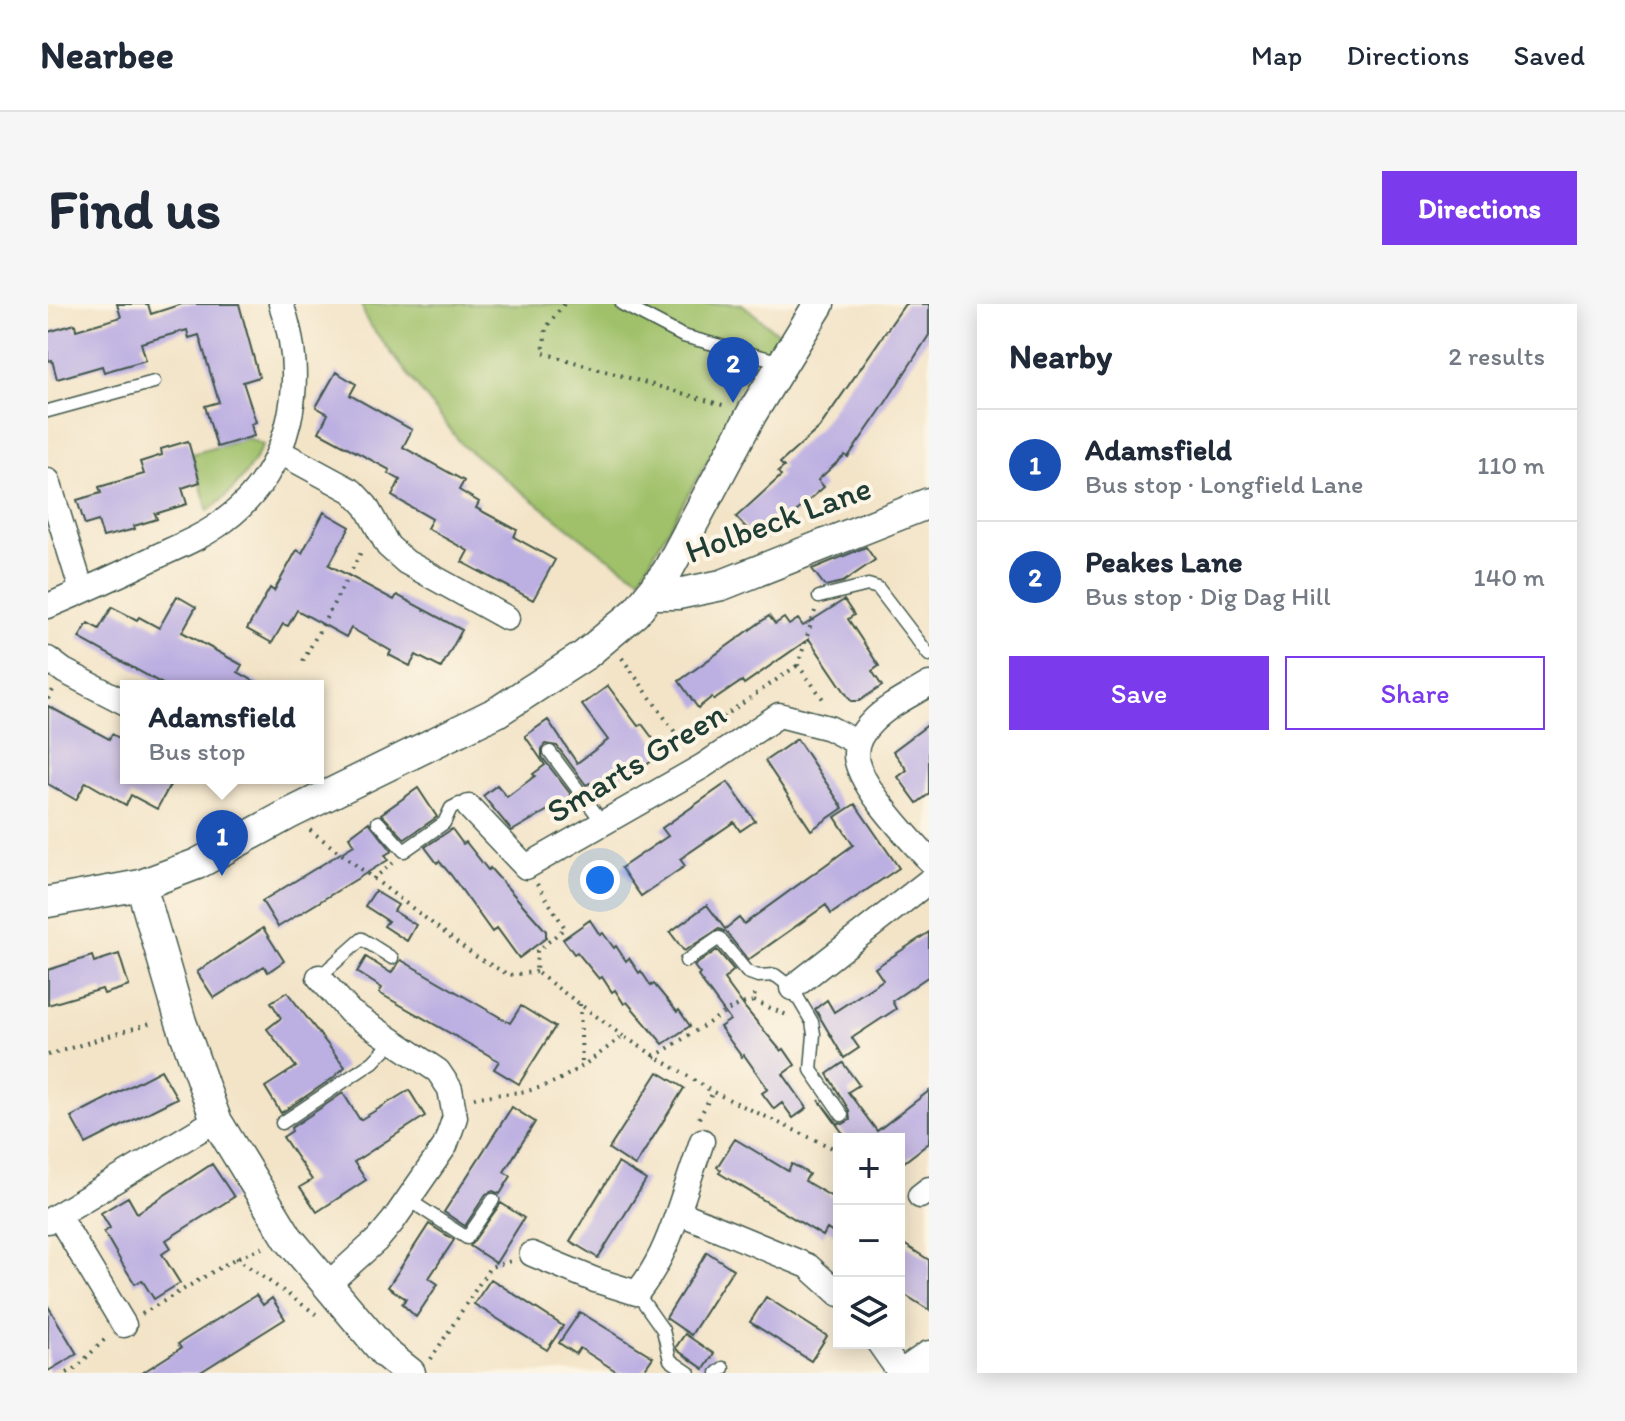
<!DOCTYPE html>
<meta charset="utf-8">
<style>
:root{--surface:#fff;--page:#f6f6f7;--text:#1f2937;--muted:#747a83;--line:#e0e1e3;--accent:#7c3aed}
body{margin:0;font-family:Itim,sans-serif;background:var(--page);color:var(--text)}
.controls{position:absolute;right:24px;bottom:24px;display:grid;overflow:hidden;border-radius:0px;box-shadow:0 4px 20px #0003}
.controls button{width:72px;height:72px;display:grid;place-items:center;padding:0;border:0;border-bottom:2px solid var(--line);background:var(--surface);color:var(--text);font:40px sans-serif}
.you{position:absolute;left:552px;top:576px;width:28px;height:28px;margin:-20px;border:6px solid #fff;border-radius:50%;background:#1a73e8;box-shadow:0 0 0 12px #1a73e833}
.badge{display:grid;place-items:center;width:52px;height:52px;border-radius:50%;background:var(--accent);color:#fff;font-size:26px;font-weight:700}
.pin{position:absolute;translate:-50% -66px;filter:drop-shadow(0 2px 4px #0008)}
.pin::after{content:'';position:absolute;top:42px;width:28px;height:24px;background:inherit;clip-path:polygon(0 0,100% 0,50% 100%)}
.popup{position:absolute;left:72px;top:376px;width:204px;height:104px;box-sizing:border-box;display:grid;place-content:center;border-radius:0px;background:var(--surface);filter:drop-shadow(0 2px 6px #0005);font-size:26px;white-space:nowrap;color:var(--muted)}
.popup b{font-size:30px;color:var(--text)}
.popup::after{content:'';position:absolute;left:50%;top:100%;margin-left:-16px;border:16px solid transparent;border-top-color:var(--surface)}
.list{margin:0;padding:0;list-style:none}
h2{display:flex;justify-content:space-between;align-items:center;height:104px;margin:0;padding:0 32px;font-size:34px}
h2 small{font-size:26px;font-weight:400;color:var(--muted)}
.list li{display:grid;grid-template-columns:52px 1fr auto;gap:24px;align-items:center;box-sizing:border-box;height:112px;padding:0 32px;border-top:2px solid var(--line)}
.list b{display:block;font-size:30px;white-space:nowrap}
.list p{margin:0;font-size:26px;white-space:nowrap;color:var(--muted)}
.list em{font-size:26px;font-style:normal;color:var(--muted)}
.actions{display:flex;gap:16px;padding:24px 32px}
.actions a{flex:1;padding:18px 0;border:2px solid var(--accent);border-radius:0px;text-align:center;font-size:28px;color:var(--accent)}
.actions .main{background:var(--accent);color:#fff}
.icon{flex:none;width:44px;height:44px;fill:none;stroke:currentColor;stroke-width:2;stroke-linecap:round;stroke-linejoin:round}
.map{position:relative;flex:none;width:881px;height:1069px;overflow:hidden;border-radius:0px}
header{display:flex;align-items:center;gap:48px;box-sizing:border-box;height:112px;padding:0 40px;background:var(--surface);border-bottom:2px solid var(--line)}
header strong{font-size:38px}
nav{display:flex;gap:44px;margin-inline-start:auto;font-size:28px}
.intro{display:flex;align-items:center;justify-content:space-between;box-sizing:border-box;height:192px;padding:0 48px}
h1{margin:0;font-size:56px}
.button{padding:20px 36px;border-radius:0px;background:var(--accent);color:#fff;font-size:28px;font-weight:700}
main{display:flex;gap:48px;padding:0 48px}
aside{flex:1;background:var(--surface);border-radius:0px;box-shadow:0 4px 20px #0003}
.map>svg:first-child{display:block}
.green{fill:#a0c16a;stroke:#607f4f;stroke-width:2}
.building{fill:#bcafe2}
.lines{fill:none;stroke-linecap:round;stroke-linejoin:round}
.service-casing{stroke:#3f564a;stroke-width:15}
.minor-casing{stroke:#3f564a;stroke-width:27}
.tertiary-casing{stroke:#3f564a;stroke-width:33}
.path{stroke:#3f564a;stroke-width:4;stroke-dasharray:2 6;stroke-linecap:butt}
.service{stroke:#fff;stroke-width:12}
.minor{stroke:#fff;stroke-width:24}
.tertiary{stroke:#fff;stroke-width:30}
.labels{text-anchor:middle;stroke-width:8;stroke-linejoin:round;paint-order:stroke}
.street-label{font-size:34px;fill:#1f3d34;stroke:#fcf5e5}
</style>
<header>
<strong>Nearbee</strong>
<nav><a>Map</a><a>Directions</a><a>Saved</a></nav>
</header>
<div class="intro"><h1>Find us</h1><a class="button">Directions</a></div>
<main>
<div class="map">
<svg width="881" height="1069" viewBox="0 0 881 1069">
<rect width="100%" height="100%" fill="#fcf5e5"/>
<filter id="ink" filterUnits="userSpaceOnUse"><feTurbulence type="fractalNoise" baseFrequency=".0125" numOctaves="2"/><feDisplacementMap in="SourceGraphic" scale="16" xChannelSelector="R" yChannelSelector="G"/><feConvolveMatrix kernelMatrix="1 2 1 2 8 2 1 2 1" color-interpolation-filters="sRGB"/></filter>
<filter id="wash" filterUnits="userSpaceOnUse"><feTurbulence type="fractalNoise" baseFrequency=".006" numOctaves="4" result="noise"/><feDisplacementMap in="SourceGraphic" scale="32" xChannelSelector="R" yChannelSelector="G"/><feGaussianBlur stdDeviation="1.8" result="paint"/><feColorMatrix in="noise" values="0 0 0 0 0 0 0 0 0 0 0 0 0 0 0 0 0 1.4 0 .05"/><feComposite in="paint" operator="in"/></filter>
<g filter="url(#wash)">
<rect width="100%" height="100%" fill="#f3e4c8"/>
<path class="green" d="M313,0H694L732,31L592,274L552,248L415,142L319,17Z
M200,134L215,141C201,168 185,189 160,207L144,150Z"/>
<g id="blocks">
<path class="building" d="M69,0H100L103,10L134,0H191L211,73L195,78L208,118L203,120L206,132L169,143L157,102L171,98L151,31L141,34L139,26L93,39L98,56L56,68L54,62L9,75L4,56L0,57V28L27,20L28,26L73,13Z
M857,0H881V31L836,101L800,153L797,151L770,176L776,183L719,234L708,222L702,228L688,213L733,172L730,168L736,163L732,159L771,124Z
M288,68L308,80L302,91L364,126L355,143L416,177L411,186L431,198L428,204L469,226L466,233L507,256L485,296L414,258L420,247L379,224L384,215L344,192L352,176L340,169L342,166L271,128L280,110L268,103Z
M140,137L152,178L134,184L139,200L107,210L109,215L86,222L87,225L55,233L50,217L37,221L29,196L53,189L51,183L96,170L92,158L114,151L113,145Z
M276,208L302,223L281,261L346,296L349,291L414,326L393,364L368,351L362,362L341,351L343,347L303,324L298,333L249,306L240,322L235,320L224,339L199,325L222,284L226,287L249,246L254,249Z
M818,243L827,256L795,278L777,282L764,265Z
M129,292L148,303L134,328L194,361L190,368L215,382H118L31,334L40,319L51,325L64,303L89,316L91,313L111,324Z
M796,296L806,311L800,315L831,362L824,367L834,382L811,397H803L761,335L696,380L694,377L666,396L664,393L650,404L631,377L721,312L727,320L736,314L741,321L750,315L755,322Z
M560,382L590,422L594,420L615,448L592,466L588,461L549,489L542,479L538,481L509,442L497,440L494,445V453L524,492L464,527L435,492L449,481L459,493L487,472L485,470L497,461L477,432L500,416L529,459L560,436L534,401Z
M0,402L61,435L64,430L78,438V474H126L109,505L83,491L78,501L38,478L28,496L0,480Z
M881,420V490L869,499L850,473L859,466L845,447Z
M749,435L795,504L763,526L717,457Z
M680,478L707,517L692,527L686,518L632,555L637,562L593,592L573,564L620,532L614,524Z
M370,484L389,513L357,535L333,510Z
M807,500L851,564L783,610L778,601L700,656L678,628L671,625L636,647L622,628L659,601L677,625L691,614L696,620L805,541L787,513Z
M321,518L344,547L337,551L340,556L230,623L214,597L306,541L301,533Z
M404,525L415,540L418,538L440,566L442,564L498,627V634L471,654L449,624L444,628L403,571L391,557L389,559L377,543Z
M327,587L350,601L346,607L368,621L359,637L336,622L340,617L317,602Z
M542,616L552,631L555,629L566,644L568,642L578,657L581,654L591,669L593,667L603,682L606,680L629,708L631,706L642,722L615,740L579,698L576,700L567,686L564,688L554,673L551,675L529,648L526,650L515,635Z
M215,624L236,657L220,668L216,662L166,694L149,668Z
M881,628V672L844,697L848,705L804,734L811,744L796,754L767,705L779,696L786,708L835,676L827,664Z
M669,646L686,666L676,675L698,705L733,747L736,745L747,761L735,770L759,804L745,814L734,799L726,805L714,789L720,785L696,751L694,753L672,723L682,716L650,672L652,670L646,662Z
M71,650L81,682L56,690L54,685L0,701V666L44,652L46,658Z
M318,653L343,669L353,656L462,719L473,702L507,723L471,780L446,765L451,757L331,689L334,684L309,668Z
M239,688L297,763L285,774L233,809L217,783L248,763L219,725L233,714L223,698Z
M795,759L811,781L800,788L829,827L881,787V839L851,862V835H799L771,796L789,819L795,820L802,816L801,806L779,770Z
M113,766L129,794L38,840L23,813Z
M610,768L636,784L587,862L561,845Z
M361,786L377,812L306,858L318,876L269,908L252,883L264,876L235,833L244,827L243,824L295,789L312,816Z
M464,803L487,818L456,868L463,872L452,890L445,887L438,890L417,922L396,908Z
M687,835L740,867L744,860L761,870L757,877L791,897V933L779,925L775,932L671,869L673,866L669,863Z
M570,859L598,876L550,954L522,937Z
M164,860L186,893L118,936L123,944L114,950L132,979L106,995L94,976L87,980L75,961L56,928L62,924L53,909L80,893L89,909Z
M453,899L476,914L448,959L422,942Z
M381,920L406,936L381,974L390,980L368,1013L354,1000L358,995L340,983Z
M851,937L881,956V1006L851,987Z
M659,948L685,965L643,1031L618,1014Z
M443,975L515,1022L499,1046L426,1000Z
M208,991L215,1001L224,994L237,1015L151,1069H94L133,1044L130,1040Z
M718,993L779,1032L763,1057L702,1018Z
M0,1002L29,1050L0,1067Z
M532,1008L605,1053L594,1069H571L532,1044L528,1050L511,1039Z
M637,1030L666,1050L656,1065L629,1046L628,1043Z"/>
</g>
</g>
<g filter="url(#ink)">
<use href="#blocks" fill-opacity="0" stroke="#3f564a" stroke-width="2"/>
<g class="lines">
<defs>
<path id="service" d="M574,0L635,32L734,58
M0,107L106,78
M771,293L820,281L830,284L881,351
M502,448L555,519
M330,518L356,547L396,519L403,504L411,500L421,503
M638,657L671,634L699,668L710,672L727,671L744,684L764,718L766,730L763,766L794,811
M271,673L314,635L344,654
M234,819L325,758L346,736
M361,896L419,934L445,896
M589,989L615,1026L622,1056L641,1069
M669,1069L675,1064"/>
<path id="minor" d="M232,148L304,187L318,202L340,242L358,258L459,314
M0,177L34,287
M0,302C38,286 75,269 112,251C134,241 158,231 177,216C244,166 261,76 233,0
M0,355L16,367L78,399
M881,380C863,391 839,402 824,418C816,426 808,438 808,450C807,478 862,535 881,556
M421,503L478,563L655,462L731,411L781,424L810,439
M271,673L302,708L390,767L402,785L407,813L397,842L345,917L330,935L279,981
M744,684L881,577
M654,837L630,908L760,962L791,990
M872,892L881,885
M10,911L76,1021
M0,917L168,816
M484,950L547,976L589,989C609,964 620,938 630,908
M831,1039L852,1069"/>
<path id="tertiary" d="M604,290H630L674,281L881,199
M93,581L133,718L168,816L240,934L337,1049L362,1069
M0,598L93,581L149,560L241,510L449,408L537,351L587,309L619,268L704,109L771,0
M857,1069L881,1052"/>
</defs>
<use href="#service" class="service-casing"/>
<use href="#minor" class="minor-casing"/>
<use href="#tertiary" class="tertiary-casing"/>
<path class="path" d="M516,0L498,24L495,49L678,102
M767,307L750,361L778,399
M574,354L639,445
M255,357L315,245
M0,395L5,386
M635,440L750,361
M262,526L427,652L461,671L488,668
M325,575L345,559
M489,580L517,624L489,647L488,668L575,732
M706,697L741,712
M532,700L534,762
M0,751L106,718
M606,753L681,706L693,700L706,697L707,687
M426,794C445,790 464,790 483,786C517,778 547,753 575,732L665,788L791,847
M651,814L665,788
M188,954L268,1010
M94,1010L188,954L216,943
M383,1055L442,963L463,957
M19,1069L28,1064L57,1035"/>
<use href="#service" class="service"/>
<use href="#minor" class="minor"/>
<use href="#tertiary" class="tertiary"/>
</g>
</g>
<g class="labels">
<g class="street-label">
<text transform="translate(730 215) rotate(-20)" y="12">Holbeck Lane</text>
<text transform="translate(588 458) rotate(-31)" y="12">Smarts Green</text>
</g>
</g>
</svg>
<div class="controls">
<button>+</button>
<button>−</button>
<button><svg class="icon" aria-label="layers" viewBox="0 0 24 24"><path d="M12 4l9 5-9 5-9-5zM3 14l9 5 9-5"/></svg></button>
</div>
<div class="you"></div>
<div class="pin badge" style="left:174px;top:572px;background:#1a4fb4">1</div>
<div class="popup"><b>Adamsfield</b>Bus stop</div>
<div class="pin badge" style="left:685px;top:99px;background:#1a4fb4">2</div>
</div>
<aside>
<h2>Nearby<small>2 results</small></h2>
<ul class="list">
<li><span class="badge" style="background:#1a4fb4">1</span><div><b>Adamsfield</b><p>Bus stop · Longfield Lane</p></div><em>110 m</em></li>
<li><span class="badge" style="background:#1a4fb4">2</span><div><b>Peakes Lane</b><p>Bus stop · Dig Dag Hill</p></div><em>140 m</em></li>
</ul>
<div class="actions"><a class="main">Save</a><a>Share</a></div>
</aside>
</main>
